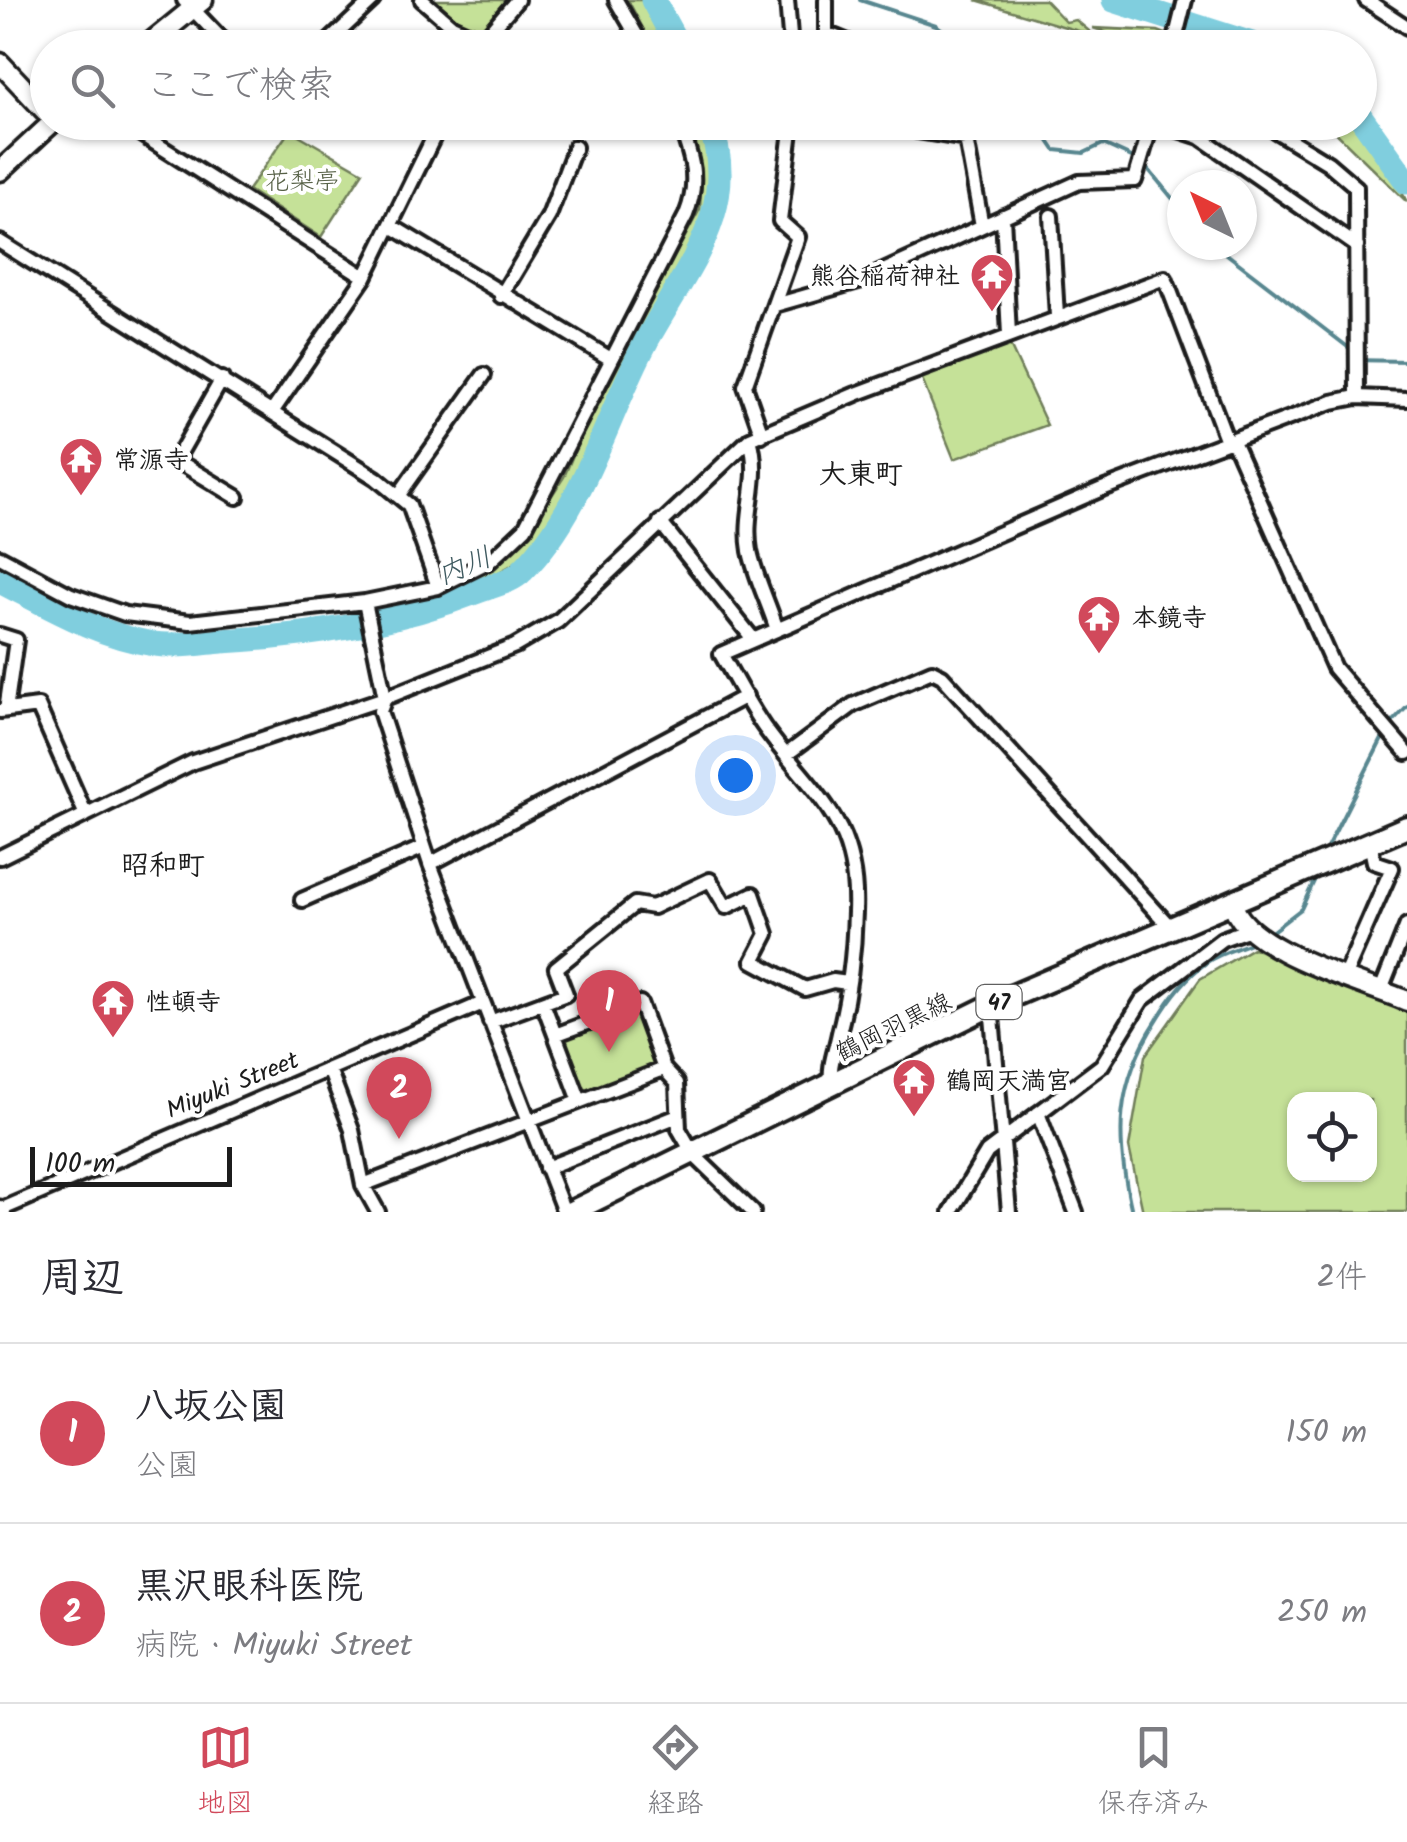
<!DOCTYPE html>
<html lang="ja">
<meta charset="utf-8">
<style>
:root{--surface:#fff;--page:#f7f7f7;--text:#2b2b33;--muted:#7c7c81;--line:#e1e1e2;--accent:#d1495b}
body{margin:0;font-family:Kalam,"Klee One",sans-serif;background:var(--page);color:var(--text)}
.controls{position:absolute;right:30px;bottom:30px;display:grid;overflow:hidden;border-radius:20px;box-shadow:0 2px 8px #0004}
.controls button{width:90px;height:90px;display:grid;place-items:center;padding:0;border:0;border-bottom:2px solid var(--line);background:var(--surface);color:var(--text);font:50px sans-serif}
.compass{position:absolute;left:1167px;top:170px;width:90px;height:90px;border-radius:50%;background:var(--surface);box-shadow:0 2px 8px #0004;rotate:317deg}
.scale{position:absolute;left:30px;bottom:25px;width:202px;box-sizing:border-box;padding-left:10px;border:5px solid #1c1c1c;border-top:0;font-size:28px;line-height:35px;white-space:nowrap;color:#1c1c1c;-webkit-text-stroke:8px #fff;paint-order:stroke}
.you{position:absolute;left:735px;top:775px;width:35px;height:35px;margin:-25px;border:8px solid #fff;border-radius:50%;background:#1a73e8;box-shadow:0 0 0 15px #1a73e833}
.badge{display:grid;place-items:center;width:65px;height:65px;border-radius:50%;background:var(--accent);color:#fff;font-size:32px;font-weight:700}
.pin{position:absolute;translate:-50% -82px;filter:drop-shadow(0 2px 5px #0008)}
.pin::after{content:'';position:absolute;top:52px;width:35px;height:30px;background:inherit;clip-path:polygon(0 0,100% 0,50% 100%)}
.list{margin:0;padding:0;list-style:none}
h2{display:flex;justify-content:space-between;align-items:center;height:130px;margin:0;padding:0 40px;font-size:42px}
h2 small{font-size:32px;font-weight:400;color:var(--muted)}
.list li{display:grid;grid-template-columns:65px 1fr auto;gap:30px;align-items:center;box-sizing:border-box;height:180px;padding:0 40px;border-top:2px solid var(--line)}
.list b{display:block;font-size:38px;white-space:nowrap}
.list p{margin:0;font-size:32px;white-space:nowrap;color:var(--muted)}
.list em{font-size:32px;font-style:normal;color:var(--muted)}
.icon{flex:none;width:55px;height:55px;fill:none;stroke:currentColor;stroke-width:2;stroke-linecap:round;stroke-linejoin:round}
.map{position:relative;flex:none;width:1407px;height:1212px;overflow:hidden}
.search{position:absolute;background:var(--surface);box-shadow:0 2px 8px #0004;left:30px;right:30px;top:30px;height:110px;display:flex;align-items:center;gap:25px;box-sizing:border-box;padding:0 35px;border-radius:55px;color:var(--muted);font-size:38px}
.sheet{height:490px;background:var(--surface)}
nav{display:flex;justify-content:space-around;align-items:center;box-sizing:border-box;height:140px;border-top:2px solid var(--line);background:var(--surface);font-size:28px;color:var(--muted)}
nav a{display:grid;justify-items:center;gap:5px}
nav .on{color:var(--accent)}
.map>svg:first-child{display:block}
.green{fill:#c5e198;stroke:#707e5a;stroke-width:2.5;fill-rule:evenodd}
.lines{fill:none;stroke-linecap:round;stroke-linejoin:round}
.stream{stroke:#588790;stroke-width:4}
.river{stroke:#80cede;stroke-width:25}
.street-casing{stroke:#1c1c1c;stroke-width:20}
.secondary-casing{stroke:#1c1c1c;stroke-width:25}
.primary-casing{stroke:#1c1c1c;stroke-width:28}
.street{stroke:#fff;stroke-width:12}
.secondary{stroke:#fff;stroke-width:18}
.primary{stroke:#fff;stroke-width:20}
.labels{text-anchor:middle;stroke-width:8;stroke-linejoin:round;paint-order:stroke}
.shield{fill:#fff;stroke:#606060;stroke-width:2.5}
.shield-label{font-size:22px;font-weight:bold;fill:#1c1c1c}
.park-label{font-size:25px;fill:#576147;stroke:#fff}
.poi-label{font-size:25px;font-weight:bold;fill:#1c1c1c;stroke:#fff;text-anchor:start}
.street-label{font-size:25px;fill:#1c1c1c;stroke:#fff}
.neighbourhood-label{font-size:28px;font-weight:bold;fill:#1c1c1c;stroke:#fff}
.water-label{font-size:28px;font-style:italic;fill:#3f5a60;stroke:#fff}
</style>
<div class="map">
<svg width="1407" height="1212" viewBox="0 0 1407 1212">
<rect width="100%" height="100%" fill="#fff"/>
<filter id="ink" filterUnits="userSpaceOnUse"><feTurbulence type="fractalNoise" baseFrequency=".01" numOctaves="2"/><feDisplacementMap in="SourceGraphic" scale="20" xChannelSelector="R" yChannelSelector="G"/><feConvolveMatrix kernelMatrix="1 2 1 2 8 2 1 2 1" color-interpolation-filters="sRGB"/></filter>
<g filter="url(#ink)">
<path class="green" d="M428,0H509L480,35L466,31Z
M628,0H643L666,47H653Z
M976,0H1045L1066,22L1076,20L1095,36Z
M1093,28L1158,31L1199,47H1150Z
M684,123H700C711,150 714,175 707,204C695,258 655,304 630,353C605,401 571,510 537,545C495,586 430,597 376,609L374,604L456,584L528,532L564,477L592,409L700,209L702,170Z
M1326,123H1358L1385,159L1407,202Z
M290,130L363,172L321,237L248,190Z
M1008,341L1047,425L954,459L921,377Z
M1253,948L1407,1010V1212H1143L1129,1147L1145,1056L1200,979ZM1294,1100H1370V1174H1294Z
M638,1007L658,1067L582,1097L559,1038Z"/>
<g class="lines">
<path class="stream" d="M860,0L936,25L968,48
M1036,122L1055,150L1084,153L1103,144L1136,159
M1144,164L1182,210
M1215,245L1349,348L1350,360L1407,361
M1390,725L1407,707
M1324,854L1385,733
M1270,933L1301,909L1316,877
M1132,1212C1115,1138 1115,1085 1157,1020C1170,998 1186,977 1207,962C1221,952 1241,948 1257,940"/>
<path class="river" d="M653,0L679,48
M1114,0L1264,48
M1360,116L1407,182
M0,581C49,606 98,636 154,644C175,647 200,643 222,641C312,636 398,623 481,590C494,585 513,581 522,571C584,510 607,413 648,338C688,266 742,206 709,122"/>
<defs>
<path id="street" d="M184,0L230,48
M422,0L452,26L483,40
M616,0L644,48
M787,0L791,48
M826,0V33L863,48
M1366,0L1407,27
M322,48L373,0
M476,48L517,0
M1173,48L1185,0
M122,122L365,277
M919,122L917,131L966,139L982,226
M1154,122L1200,137L1357,246
M1261,122L1328,163L1356,187L1357,397
M1003,216L1009,335
M1051,216L1057,316
M393,227L609,358
M0,242L376,478L409,505L438,587
M501,296L549,216L575,147
M775,305L866,279L1079,182L1135,180L1152,122
M222,379L176,460L237,497
M272,412L365,277L441,122
M762,435L745,386L798,237L780,221L792,122
M750,439C762,480 743,511 750,551C755,576 768,602 776,627
M1233,441L1334,668L1407,753
M398,496L484,375
M660,522L753,639
M0,557L71,595L125,614L190,622L365,602L438,587L490,561L525,528L686,215C700,180 692,157 679,122
M365,602L385,698L380,711L430,864L564,1212
M0,635L16,640L6,710
M0,711L38,706L86,815
M787,754L853,705L932,671L942,676L1172,929
M0,857L193,762L385,698L515,646L558,621L750,439L856,394L1165,278L1227,441
M430,864L746,696
M302,900L424,847
M1345,975L1392,868L1374,862L1370,843
M1381,990L1407,925
M543,1003L580,1101
M991,1005L1009,1212
M490,1022L566,994L556,968L635,904L653,907L710,880L726,907L753,894L767,934L753,961L805,989L833,981L848,983
M555,1035L640,1003L664,1069L677,1083L679,1129L694,1155L753,1212
M329,1069L352,1130L363,1185L378,1212
M831,1084C829,1064 835,1053 839,1033C849,994 854,952 855,912C859,819 812,794 764,727C748,704 735,678 721,654L1102,489L1332,402L1357,397L1407,399
M1038,1113L1076,1212
M546,1168L678,1116
M363,1185L664,1069
M0,1210L483,1003
M951,1212L987,1152L1102,1065L1142,1000L1222,939L1247,930"/>
<path id="secondary" d="M144,48L203,0
M0,63L48,114
M0,171L53,122
M1232,901C1241,950 1363,982 1407,1001
M0,1210L1,1212"/>
<path id="primary" d="M571,1212L996,1003L1407,827"/>
</defs>
<use href="#street" class="street-casing"/>
<use href="#secondary" class="secondary-casing"/>
<use href="#primary" class="primary-casing"/>
<use href="#street" class="street"/>
<use href="#secondary" class="secondary"/>
<use href="#primary" class="primary"/>
</g>
</g>
<defs>
<symbol id="temple-pin" viewBox="-11 -11 22 30"><path d="M0 17L-7.5 6A9.5 9.5 0 1 1 7.5 6Z" fill="#d1495b" stroke="#fff"/><path d="M0-6L5-2H3V0L6.5 2.5H4V6H1.5V3h-3V6H-4V2.5H-6.5L-3 0V-2H-5Z" fill="#fff"/></symbol>
</defs>
<g fill-rule="evenodd">
<use href="#temple-pin" x="967" y="250" width="50" height="68"/>
<use href="#temple-pin" x="56" y="434" width="50" height="68"/>
<use href="#temple-pin" x="1074" y="592" width="50" height="68"/>
<use href="#temple-pin" x="88" y="976" width="50" height="68"/>
<use href="#temple-pin" x="889" y="1055" width="50" height="68"/>
</g>
<g class="labels">
<rect class="shield" x="976.5" y="985" width="45" height="34" rx="8"/>
<g class="shield-label">
<text x="999" y="1010">47</text>
</g>
<g class="park-label">
<text x="302" y="189">花梨亭</text>
</g>
<g class="poi-label">
<text x="960" y="284" text-anchor="end">熊谷稲荷神社</text>
<text x="114" y="468">常源寺</text>
<text x="1132" y="626">本鏡寺</text>
<text x="146" y="1010">性頓寺</text>
<text x="946" y="1089">鶴岡天満宮</text>
</g>
<g class="street-label">
<text transform="translate(893 1026) rotate(-26)" y="9">鶴岡羽黒線</text>
<text transform="translate(232 1084) rotate(-22)" y="9">Miyuki Street</text>
</g>
<g class="neighbourhood-label">
<text x="861" y="483">大東町</text>
<text x="163" y="874">昭和町</text>
</g>
<g class="water-label">
<text transform="translate(464 565) rotate(-22)" y="10">内川</text>
</g>
</g>
</svg>
<div class="controls">
<button><svg class="icon" aria-label="locate" viewBox="0 0 24 24"><circle cx="12" cy="12" r="6"/><path d="M12 2v4M12 18v4M2 12h4M18 12h4"/></svg></button>
</div>
<svg class="compass" viewBox="-18 -18 36 36"><path d="M0-13l5 13h-10z" fill="#e53935"/><path d="M0 13l5-13h-10z" fill="#7c7c81"/></svg>
<div class="scale">100 m</div>
<div class="you"></div>
<div class="pin badge" style="left:609px;top:1052px">1</div>
<div class="pin badge" style="left:399px;top:1139px">2</div>
<div class="search"><svg class="icon" aria-label="search" viewBox="0 0 24 24"><circle cx="10" cy="10" r="6"/><path d="M15 15l6 6"/></svg>ここで検索</div>
</div>
<section class="sheet">
<h2>周辺<small>2件</small></h2>
<ul class="list">
<li><span class="badge">1</span><div><b>八坂公園</b><p>公園</p></div><em>150 m</em></li>
<li><span class="badge">2</span><div><b>黒沢眼科医院</b><p>病院 · Miyuki Street</p></div><em>250 m</em></li>
</ul>
</section>
<nav>
<a class="on"><svg class="icon" aria-label="map" viewBox="0 0 24 24"><path d="M3 6l6-2 6 2 6-2v14l-6 2-6-2-6 2zM9 4v14M15 6v14"/></svg>地図</a>
<a><svg class="icon" aria-label="directions" viewBox="0 0 24 24"><path d="M12 3l9 9-9 9-9-9zM9 14v-3h6M13 9l2 2-2 2"/></svg>経路</a>
<a><svg class="icon" aria-label="saved" viewBox="0 0 24 24"><path d="M7 4h10v16l-5-4-5 4z"/></svg>保存済み</a>
</nav>
